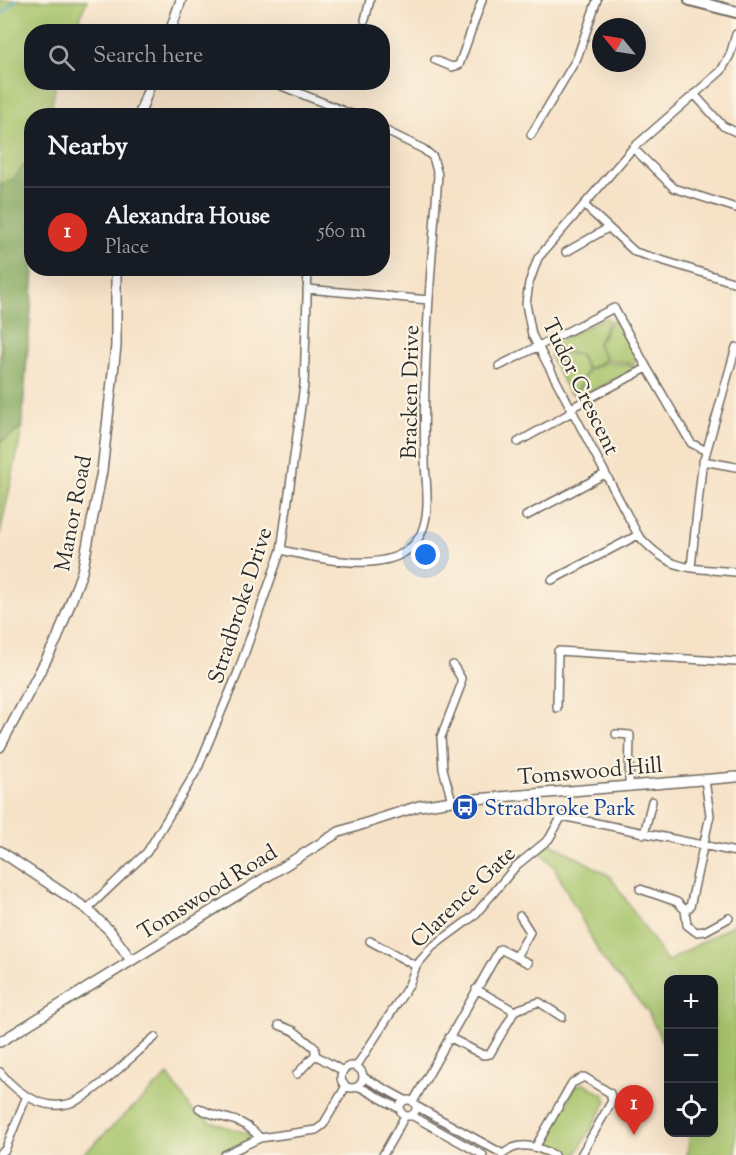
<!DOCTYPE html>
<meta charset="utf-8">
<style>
:root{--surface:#171b24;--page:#242831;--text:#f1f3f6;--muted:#9ea1a6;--line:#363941;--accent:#d93025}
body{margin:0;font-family:"Sorts Mill Goudy",serif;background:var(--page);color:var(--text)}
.controls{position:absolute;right:18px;bottom:18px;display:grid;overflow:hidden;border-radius:12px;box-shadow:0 6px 24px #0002}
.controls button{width:54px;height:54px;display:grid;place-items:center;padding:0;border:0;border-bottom:2px solid var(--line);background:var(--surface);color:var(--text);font:30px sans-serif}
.compass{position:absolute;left:592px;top:18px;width:54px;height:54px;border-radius:50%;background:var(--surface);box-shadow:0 6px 24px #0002;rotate:300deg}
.you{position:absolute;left:426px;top:555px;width:21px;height:21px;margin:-15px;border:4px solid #fff;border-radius:50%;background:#1a73e8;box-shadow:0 0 0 9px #1a73e833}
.badge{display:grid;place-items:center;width:39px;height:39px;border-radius:50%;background:var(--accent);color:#fff;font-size:20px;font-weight:700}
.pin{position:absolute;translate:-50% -50px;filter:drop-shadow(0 2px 3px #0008)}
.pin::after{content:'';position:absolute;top:32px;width:21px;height:18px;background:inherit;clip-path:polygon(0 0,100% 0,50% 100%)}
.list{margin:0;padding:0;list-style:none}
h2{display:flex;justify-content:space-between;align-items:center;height:78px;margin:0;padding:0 24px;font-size:26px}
h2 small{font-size:20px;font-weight:400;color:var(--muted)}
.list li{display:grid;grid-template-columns:39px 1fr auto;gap:18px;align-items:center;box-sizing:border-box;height:90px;padding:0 24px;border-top:2px solid var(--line)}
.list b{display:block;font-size:22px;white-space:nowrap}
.list p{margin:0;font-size:20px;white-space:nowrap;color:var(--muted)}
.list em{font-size:20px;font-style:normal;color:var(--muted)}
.icon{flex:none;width:33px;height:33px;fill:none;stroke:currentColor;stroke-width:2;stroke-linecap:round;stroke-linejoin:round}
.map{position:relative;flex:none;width:736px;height:1155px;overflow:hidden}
.search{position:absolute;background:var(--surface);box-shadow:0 6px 24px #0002;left:24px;top:24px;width:366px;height:66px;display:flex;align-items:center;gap:15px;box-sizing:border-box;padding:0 21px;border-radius:24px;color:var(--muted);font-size:22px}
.panel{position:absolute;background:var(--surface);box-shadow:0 6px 24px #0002;left:24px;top:108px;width:366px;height:168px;border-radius:24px}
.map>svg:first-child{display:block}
.green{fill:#a8c56c;stroke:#6a784c;stroke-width:1.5}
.forest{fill:#86aa60;stroke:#586a46;stroke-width:1.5}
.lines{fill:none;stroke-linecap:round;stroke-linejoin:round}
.stream{stroke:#4eaacc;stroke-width:2}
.street-casing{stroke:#726b62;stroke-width:10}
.secondary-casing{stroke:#726b62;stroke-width:12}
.primary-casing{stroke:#726b62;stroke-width:14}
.street{stroke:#fff;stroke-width:7}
.secondary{stroke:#fff;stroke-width:9}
.primary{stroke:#fff;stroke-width:10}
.labels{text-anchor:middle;stroke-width:4.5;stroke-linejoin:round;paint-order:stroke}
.street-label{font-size:22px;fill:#2b2b2b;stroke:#fcf5e5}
.transit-label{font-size:22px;fill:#164399;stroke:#fcf5e5;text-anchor:start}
</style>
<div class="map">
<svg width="736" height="1155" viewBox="0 0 736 1155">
<rect width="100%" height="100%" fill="#fcf5e5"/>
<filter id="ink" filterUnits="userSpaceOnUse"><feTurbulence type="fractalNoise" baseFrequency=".0167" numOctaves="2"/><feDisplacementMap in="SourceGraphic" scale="12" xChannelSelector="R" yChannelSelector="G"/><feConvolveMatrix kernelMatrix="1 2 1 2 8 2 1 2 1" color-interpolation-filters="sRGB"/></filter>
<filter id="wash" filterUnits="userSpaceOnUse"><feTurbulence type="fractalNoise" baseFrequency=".008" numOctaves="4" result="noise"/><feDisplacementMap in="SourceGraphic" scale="24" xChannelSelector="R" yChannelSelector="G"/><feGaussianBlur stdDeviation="1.35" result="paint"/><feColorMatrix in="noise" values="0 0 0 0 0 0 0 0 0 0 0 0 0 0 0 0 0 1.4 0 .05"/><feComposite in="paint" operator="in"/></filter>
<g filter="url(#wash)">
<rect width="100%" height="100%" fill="#f6e2c7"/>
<path class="green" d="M0,0H87L75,31L32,32V82L56,83L50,115L32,116V268L34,269L21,435L0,534Z
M605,317L609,320L597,345L605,360L588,369L580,354L552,348L553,344Z
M612,320L617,321L636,358L634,364L606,359L598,344Z
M552,351L579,355L587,370L575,395L569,393L550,357Z
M605,362L634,366L633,370L581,397L577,395L588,370Z
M551,843L610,876L667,962L736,923V1155H687L690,1133L714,1132V980H668V1054L648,1012L602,958L554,867L540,851Z
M168,1075L193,1111L211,1122L253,1135L241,1146V1155H82Z
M584,1083L604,1095L607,1101L576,1155H564L548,1147L547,1139L576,1086Z"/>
<path class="forest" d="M25,164L31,166L32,268L34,269L21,429L0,442V359L3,345L0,341V191L3,183L15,178Z"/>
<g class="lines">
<path class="stream" d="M0,16L16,0"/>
</g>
</g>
<g filter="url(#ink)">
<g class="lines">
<defs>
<path id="street" d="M365,20L370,0
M736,34L730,55L721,71L633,148L538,258L529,283L526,304L532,335L638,535C672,573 688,567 736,572
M435,60L452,67L459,65L482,0
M272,82L356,116
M694,94L723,126L736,132
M531,135L577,58L597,0
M633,148L674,188L736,208
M584,205L635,252L736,283
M566,252L608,228
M307,289L429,300
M499,366L614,308L647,368L571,408
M647,368L691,443L706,451
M518,442L572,412
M703,461L736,467
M526,516L605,474
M281,550C317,558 393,578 418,539C432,517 426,486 425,462C422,366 431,271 438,175L433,157L423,149L382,129
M691,567L702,467L736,347
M552,580L638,535
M557,708L558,651L736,662
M616,734L630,735L629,787
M452,801L443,769L441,737L461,685V678L453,665
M644,834L652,801
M640,889L677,902L685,910L690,907L710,815L705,780
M87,909L147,852L197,770L238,672L281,550L304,385L308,268
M685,910L687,925L696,932L705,931L729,918
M370,941L416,966
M516,957L530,932L520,916
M513,1011L539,1002L562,1017
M279,1025L294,1031L315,1048V1055L297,1074
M449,1037L483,1055L490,1054L513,1014L511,1009L476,989
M315,1055L343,1071
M341 1077a11 11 0 1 1 22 0a11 11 0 1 1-22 0Z
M356,1067L409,985L416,966L432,947L474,916L516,866L549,839L562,816L736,852
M0,1072C18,1095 50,1116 80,1099C102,1087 134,1054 155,1037
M363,1077L405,1100
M358,1086L400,1109
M400 1108a8 8 0 1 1 16 0a8 8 0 1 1-16 0Z
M413,1102L500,949L528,963
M416,1106L503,1154
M199,1108C222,1122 240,1114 260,1138
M411,1115L483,1155
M536,1146L572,1083L584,1077L610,1093L612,1101L581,1155
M0,1153L5,1150L26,1098
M224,1155L260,1138L316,1130L323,1125L346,1086
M383,1155L405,1116
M502,1155C519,1140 536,1146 554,1155"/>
<path id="secondary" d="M170,32L181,0
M139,116L151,82
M0,747L57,639L82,572L102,471L116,346V268
M0,851L87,909L110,931L131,960
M0,1042L339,832L419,806L452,801L736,777"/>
<path id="primary" d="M690,0L736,12"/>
</defs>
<use href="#street" class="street-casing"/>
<use href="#secondary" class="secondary-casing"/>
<use href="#primary" class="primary-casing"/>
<use href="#street" class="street"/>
<use href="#secondary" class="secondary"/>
<use href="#primary" class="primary"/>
</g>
</g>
<defs>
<symbol id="bus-disc" viewBox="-11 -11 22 22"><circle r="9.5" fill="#1a4fb4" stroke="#fcf5e5"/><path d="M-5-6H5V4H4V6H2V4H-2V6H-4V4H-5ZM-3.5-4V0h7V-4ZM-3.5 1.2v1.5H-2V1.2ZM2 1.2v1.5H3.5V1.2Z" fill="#fff"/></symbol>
</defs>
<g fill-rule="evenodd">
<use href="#bus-disc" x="450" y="792" width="30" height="30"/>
</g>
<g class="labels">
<g class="street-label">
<text transform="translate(582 386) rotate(64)" y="8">Tudor Crescent</text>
<text transform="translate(409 392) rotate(-89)" y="8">Bracken Drive</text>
<text transform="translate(72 513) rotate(-79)" y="8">Manor Road</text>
<text transform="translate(239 605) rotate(-72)" y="8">Stradbroke Drive</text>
<text transform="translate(590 770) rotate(-5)" y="8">Tomswood Hill</text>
<text transform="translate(207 891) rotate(-32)" y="8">Tomswood Road</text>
<text transform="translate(462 896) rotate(-44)" y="8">Clarence Gate</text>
</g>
<g class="transit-label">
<text x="484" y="815">Stradbroke Park</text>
</g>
</g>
</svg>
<div class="controls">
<button>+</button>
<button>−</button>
<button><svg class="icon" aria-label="locate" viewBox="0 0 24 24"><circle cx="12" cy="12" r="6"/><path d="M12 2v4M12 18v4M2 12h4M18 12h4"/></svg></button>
</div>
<svg class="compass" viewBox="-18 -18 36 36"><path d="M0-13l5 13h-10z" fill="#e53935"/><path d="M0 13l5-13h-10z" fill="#9ea1a6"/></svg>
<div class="you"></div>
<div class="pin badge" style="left:634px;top:1135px">1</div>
<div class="search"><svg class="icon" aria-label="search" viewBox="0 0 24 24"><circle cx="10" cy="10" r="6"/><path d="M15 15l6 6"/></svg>Search here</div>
<section class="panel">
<h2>Nearby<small></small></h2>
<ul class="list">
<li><span class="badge">1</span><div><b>Alexandra House</b><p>Place</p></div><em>560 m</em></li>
</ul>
</section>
</div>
